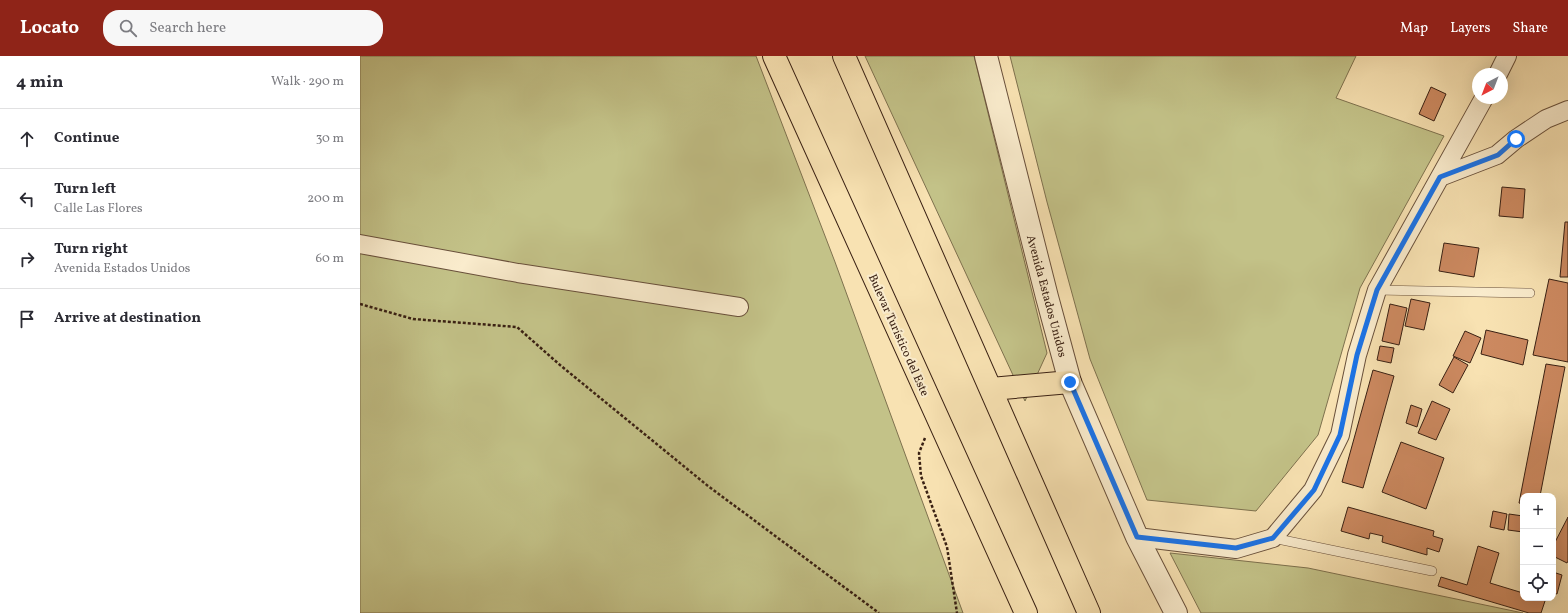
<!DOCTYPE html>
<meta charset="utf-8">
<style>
:root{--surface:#fff;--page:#f7f7f7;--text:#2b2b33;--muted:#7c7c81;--line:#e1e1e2;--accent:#8f2418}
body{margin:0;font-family:Vollkorn,serif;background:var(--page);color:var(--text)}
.controls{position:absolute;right:12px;bottom:12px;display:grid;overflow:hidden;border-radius:8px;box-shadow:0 4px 16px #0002}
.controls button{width:36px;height:36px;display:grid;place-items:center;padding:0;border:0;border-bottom:1px solid var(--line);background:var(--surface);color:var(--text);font:20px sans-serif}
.compass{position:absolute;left:1112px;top:12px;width:36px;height:36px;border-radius:50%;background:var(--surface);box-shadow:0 4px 16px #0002;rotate:222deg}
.stop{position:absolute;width:12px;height:12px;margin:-9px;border:3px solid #1a73e8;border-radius:50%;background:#fff}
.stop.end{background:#1a73e8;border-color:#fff;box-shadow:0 1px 4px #0008}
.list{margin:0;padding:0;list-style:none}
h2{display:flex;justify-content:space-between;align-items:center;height:52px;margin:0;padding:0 16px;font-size:17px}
h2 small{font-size:13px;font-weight:400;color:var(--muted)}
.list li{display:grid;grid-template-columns:26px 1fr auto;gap:12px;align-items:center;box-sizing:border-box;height:60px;padding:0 16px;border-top:1px solid var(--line)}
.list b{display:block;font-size:15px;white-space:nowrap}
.list p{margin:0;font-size:13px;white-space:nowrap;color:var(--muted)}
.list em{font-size:13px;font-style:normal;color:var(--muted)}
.icon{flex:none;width:22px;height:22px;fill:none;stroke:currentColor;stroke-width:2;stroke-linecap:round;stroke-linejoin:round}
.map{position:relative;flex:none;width:1208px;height:557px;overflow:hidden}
header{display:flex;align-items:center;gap:24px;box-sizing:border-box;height:56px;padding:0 20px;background:var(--accent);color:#fff}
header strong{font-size:19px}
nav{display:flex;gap:22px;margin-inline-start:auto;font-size:14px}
.search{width:280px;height:36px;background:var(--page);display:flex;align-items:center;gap:10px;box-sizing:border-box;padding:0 14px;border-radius:16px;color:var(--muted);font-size:15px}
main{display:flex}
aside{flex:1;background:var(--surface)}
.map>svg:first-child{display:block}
.green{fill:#c3c288;stroke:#7e714e}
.building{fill:#cc8960;stroke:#392013}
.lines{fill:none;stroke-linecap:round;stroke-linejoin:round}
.service-casing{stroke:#69503b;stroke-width:10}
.minor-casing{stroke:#69503b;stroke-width:20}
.tertiary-casing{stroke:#69503b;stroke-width:24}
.trunk-casing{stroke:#392013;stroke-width:24}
.path{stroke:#392013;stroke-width:2.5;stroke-dasharray:3 2;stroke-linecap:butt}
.service{stroke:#faeccd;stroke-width:9}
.minor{stroke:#faeccd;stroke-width:18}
.tertiary{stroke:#faeccd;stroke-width:22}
.trunk{stroke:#f8e2b2;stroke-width:22}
.route{stroke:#1a73e8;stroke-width:5}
.labels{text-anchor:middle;stroke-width:4;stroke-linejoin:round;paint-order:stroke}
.street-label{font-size:12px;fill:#392013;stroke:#faeccd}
</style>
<header>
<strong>Locato</strong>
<div class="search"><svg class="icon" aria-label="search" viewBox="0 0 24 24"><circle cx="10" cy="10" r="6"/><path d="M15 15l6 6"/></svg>Search here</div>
<nav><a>Map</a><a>Layers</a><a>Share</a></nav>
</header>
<main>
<aside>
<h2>4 min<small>Walk · 290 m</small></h2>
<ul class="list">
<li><svg class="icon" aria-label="ahead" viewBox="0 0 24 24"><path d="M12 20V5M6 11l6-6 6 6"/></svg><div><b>Continue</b></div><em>30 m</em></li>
<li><svg class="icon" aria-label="left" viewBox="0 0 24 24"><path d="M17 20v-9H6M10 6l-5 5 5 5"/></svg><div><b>Turn left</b><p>Calle Las Flores</p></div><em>200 m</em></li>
<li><svg class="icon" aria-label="right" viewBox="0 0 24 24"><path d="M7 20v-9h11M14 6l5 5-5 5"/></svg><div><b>Turn right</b><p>Avenida Estados Unidos</p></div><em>60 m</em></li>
<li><svg class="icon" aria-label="arrive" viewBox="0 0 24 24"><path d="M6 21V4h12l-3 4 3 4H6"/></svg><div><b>Arrive at destination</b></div></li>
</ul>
</aside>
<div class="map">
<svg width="1208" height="557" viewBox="0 0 1208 557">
<rect width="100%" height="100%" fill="#f8e2b2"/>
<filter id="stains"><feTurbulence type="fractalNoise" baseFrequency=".005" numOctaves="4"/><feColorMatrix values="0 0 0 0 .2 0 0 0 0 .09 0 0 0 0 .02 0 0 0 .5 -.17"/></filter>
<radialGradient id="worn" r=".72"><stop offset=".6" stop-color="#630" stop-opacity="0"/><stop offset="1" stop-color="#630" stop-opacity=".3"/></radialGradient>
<path class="green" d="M0,0H396L475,206L603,557H0Z
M505,0H614L687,297L665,345Z
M650,0H996L976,42L1084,80L1000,232L958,379L896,455L787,444L730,303L687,146Z
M810,497L948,512L1163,557H841Z"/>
<path class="building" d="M1071,31L1086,38L1074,65L1059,58Z
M1142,131L1165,133L1163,162L1139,160Z
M1205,166H1208V221H1200Z
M1084,187L1119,192L1114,221L1079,215Z
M1189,223L1208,227V306L1173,299Z
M1051,243L1070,247L1064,274L1045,270Z
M1030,248L1047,252L1039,289L1022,285Z
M1126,274L1168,284L1163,309L1121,298Z
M1105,275L1121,282L1110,307L1093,300Z
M1020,290L1034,292L1031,307L1017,304Z
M1094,301L1108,309L1093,337L1079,329Z
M1186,308L1205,311L1180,440H1163V448L1159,447Z
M1013,314L1034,320L1003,432L982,426Z
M1072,345L1090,353L1076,384L1058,377Z
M1051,349L1062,353L1057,371L1046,367Z
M1041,386L1084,402L1066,453L1022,436Z
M988,451L1074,475L1073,480L1083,483L1079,496L1067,492V499L1022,486L1023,480L1010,477L1009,483L981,475Z
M1133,455L1147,458L1144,474L1130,471Z
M1149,458L1163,460V476L1148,474Z
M1208,461V505L1207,507L1193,500V490Z
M1118,490L1139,497L1130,527L1163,537V542H1186L1181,557H1169L1078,530L1081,521L1107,529Z
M1193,516L1202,519L1197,538L1193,537Z"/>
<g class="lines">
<defs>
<path id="service" d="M1017,234L1170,237
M913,482L1072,515"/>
<path id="minor" d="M1138,18L1147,0
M1080,121L1137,99L1156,83L1186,63L1208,54
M0,188L158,217L379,251
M777,481L876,493L913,482L953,434L980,379L997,299L1017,234L1124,42"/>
<path id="tertiary" d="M626,0L687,241L710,326L777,481L816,557"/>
<path id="trunk" d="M414,0L666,557
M484,0L729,557
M631,333L710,326"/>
</defs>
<use href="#service" class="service-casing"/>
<use href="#minor" class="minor-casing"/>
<use href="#tertiary" class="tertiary-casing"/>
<use href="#trunk" class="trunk-casing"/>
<path class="path" d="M0,248L53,263L157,271L200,309L348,430L519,557
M565,382L559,397L561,420L587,491L597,557"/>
<use href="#service" class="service"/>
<use href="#minor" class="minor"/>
<use href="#tertiary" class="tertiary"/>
<use href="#trunk" class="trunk"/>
</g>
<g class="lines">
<path class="route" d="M710,326L777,481L876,492L913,482L954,434L980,379L997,299L1017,234L1080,121L1138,99L1156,83"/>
</g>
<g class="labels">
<g class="street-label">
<text transform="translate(687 240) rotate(75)" y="4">Avenida Estados Unidos</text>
<text transform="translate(539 279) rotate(66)" y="4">Bulevar Turístico del Este</text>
</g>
</g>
<rect width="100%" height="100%" filter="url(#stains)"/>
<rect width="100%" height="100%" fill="url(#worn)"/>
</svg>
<div class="controls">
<button>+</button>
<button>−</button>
<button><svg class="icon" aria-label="locate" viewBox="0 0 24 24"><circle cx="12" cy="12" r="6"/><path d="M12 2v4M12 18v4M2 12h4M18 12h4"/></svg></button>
</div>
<svg class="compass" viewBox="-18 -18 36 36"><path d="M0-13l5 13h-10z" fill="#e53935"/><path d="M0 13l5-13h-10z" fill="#7c7c81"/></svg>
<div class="stop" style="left:1156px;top:83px"></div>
<div class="stop end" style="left:710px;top:326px"></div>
</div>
</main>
